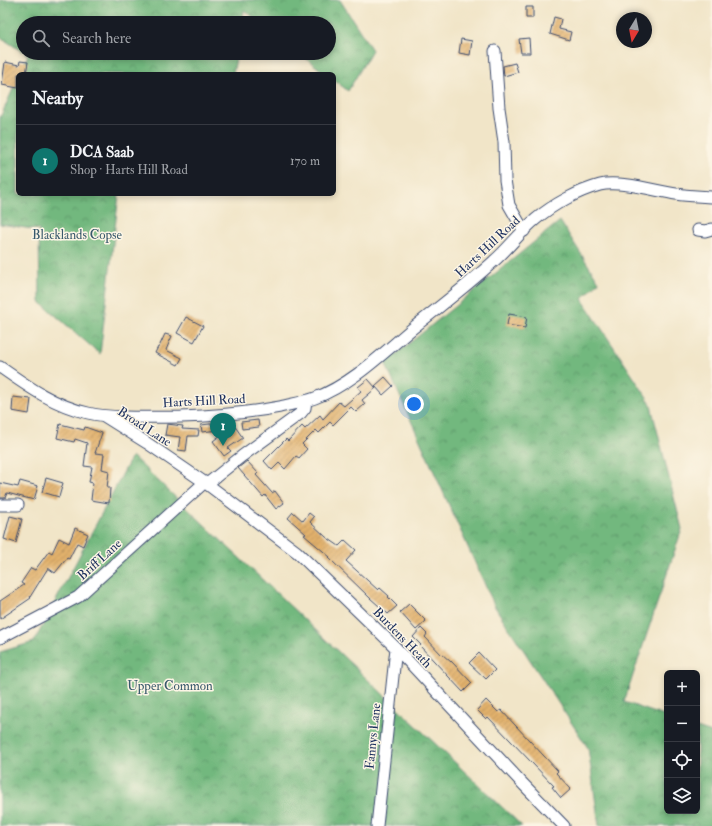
<!DOCTYPE html>
<meta charset="utf-8">
<style>
:root{--surface:#171b24;--page:#242831;--text:#f1f3f6;--muted:#9ea1a6;--line:#363941;--accent:#0f766e}
body{margin:0;font-family:"IM FELL Double Pica",serif;background:var(--page);color:var(--text)}
.controls{position:absolute;right:12px;bottom:12px;display:grid;overflow:hidden;border-radius:6px;box-shadow:0 2px 6px #0003}
.controls button{width:36px;height:36px;display:grid;place-items:center;padding:0;border:0;border-bottom:1px solid var(--line);background:var(--surface);color:var(--text);font:20px sans-serif}
.compass{position:absolute;left:616px;top:12px;width:36px;height:36px;border-radius:50%;background:var(--surface);box-shadow:0 2px 6px #0003;rotate:190deg}
.you{position:absolute;left:414px;top:404px;width:14px;height:14px;margin:-10px;border:3px solid #fff;border-radius:50%;background:#1a73e8;box-shadow:0 0 0 6px #1a73e833}
.badge{display:grid;place-items:center;width:26px;height:26px;border-radius:50%;background:var(--accent);color:#fff;font-size:13px;font-weight:700}
.pin{position:absolute;translate:-50% -33px;filter:drop-shadow(0 1px 2px #0008)}
.pin::after{content:'';position:absolute;top:21px;width:14px;height:12px;background:inherit;clip-path:polygon(0 0,100% 0,50% 100%)}
.list{margin:0;padding:0;list-style:none}
h2{display:flex;justify-content:space-between;align-items:center;height:52px;margin:0;padding:0 16px;font-size:17px}
h2 small{font-size:13px;font-weight:400;color:var(--muted)}
.list li{display:grid;grid-template-columns:26px 1fr auto;gap:12px;align-items:center;box-sizing:border-box;height:72px;padding:0 16px;border-top:1px solid var(--line)}
.list b{display:block;font-size:15px;white-space:nowrap}
.list p{margin:0;font-size:13px;white-space:nowrap;color:var(--muted)}
.list em{font-size:13px;font-style:normal;color:var(--muted)}
.icon{flex:none;width:22px;height:22px;fill:none;stroke:currentColor;stroke-width:2;stroke-linecap:round;stroke-linejoin:round}
.map{position:relative;flex:none;width:712px;height:826px;overflow:hidden}
.search{position:absolute;background:var(--surface);box-shadow:0 2px 6px #0003;left:16px;top:16px;width:320px;height:44px;display:flex;align-items:center;gap:10px;box-sizing:border-box;padding:0 14px;border-radius:22px;color:var(--muted);font-size:15px}
.panel{position:absolute;background:var(--surface);box-shadow:0 2px 6px #0003;left:16px;top:72px;width:320px;height:124px;border-radius:6px}
.map>svg:first-child{display:block}
.forest{fill:url(#forest-crowns);stroke:#46746e}
.building{fill:url(#building-hatch)}
.lines{fill:none;stroke-linecap:round;stroke-linejoin:round}
.minor-casing{stroke:#3b4a6e;stroke-width:13}
.minor{stroke:#fff;stroke-width:11}
.labels{text-anchor:middle;stroke-width:3;stroke-linejoin:round;paint-order:stroke}
.park-label{font-size:13px;fill:#38596c;stroke:#fcf5e5}
.street-label{font-size:13px;fill:#1b2f5e;stroke:#fcf5e5}
</style>
<div class="map">
<svg width="712" height="826" viewBox="0 0 712 826">
<defs>
<pattern id="forest-crowns" width="20" height="18" patternUnits="userSpaceOnUse"><rect width="20" height="18" fill="#72b87e"/><path d="M2 6a3 3 0 1 1 6 0M12 15a3 3 0 1 1 6 0" fill="none" stroke="#5d966a"/></pattern>
<pattern id="building-hatch" width="6" height="6" patternUnits="userSpaceOnUse"><rect width="6" height="6" fill="#e2b16c"/><path d="M-1 1l2-2M0 6l6-6M5 7l2-2" fill="none" stroke="#b6905c"/></pattern>
</defs>
<rect width="100%" height="100%" fill="#fcf5e5"/>
<filter id="ink" filterUnits="userSpaceOnUse"><feTurbulence type="fractalNoise" baseFrequency=".025" numOctaves="2"/><feDisplacementMap in="SourceGraphic" scale="8" xChannelSelector="R" yChannelSelector="G"/><feConvolveMatrix kernelMatrix="1 2 1 2 8 2 1 2 1" color-interpolation-filters="sRGB"/></filter>
<filter id="wash" filterUnits="userSpaceOnUse"><feTurbulence type="fractalNoise" baseFrequency=".012" numOctaves="4" result="noise"/><feDisplacementMap in="SourceGraphic" scale="16" xChannelSelector="R" yChannelSelector="G"/><feGaussianBlur stdDeviation="0.9" result="paint"/><feColorMatrix in="noise" values="0 0 0 0 0 0 0 0 0 0 0 0 0 0 0 0 0 1.4 0 .05"/><feComposite in="paint" operator="in"/></filter>
<g filter="url(#wash)">
<rect width="100%" height="100%" fill="#f1e5c8"/>
<path class="forest" d="M0,0H340L372,50L348,91L334,80V74H326L299,53H329V23H261L244,10L242,23H23V52L0,37Z
M25,53H237L233,74H20L28,55Z
M18,78V194H119L100,354L40,302L39,230L0,224V118Z
M560,221L599,282L582,299L650,402L682,529L624,702L667,717V811H697V728L712,733V826H599L588,748L495,607L385,363Z
M132,456L522,826H0V652L34,642Z"/>
<g id="blocks">
<path class="building" d="M526,7H533V18H526Z
M554,17L561,19L559,29L571,32L569,40L550,34Z
M529,38L530,53H521L519,39Z
M461,39L472,41L470,55L459,53Z
M20,61L28,62L26,74H18V88L2,85L5,62L19,65Z
M515,63L518,72L504,76L503,66Z
M509,314L527,317L525,328L507,325Z
M186,317L203,326L194,342L177,333Z
M165,334L172,336L166,350L182,358L178,365L155,353L158,347H159Z
M385,377L393,386L383,395L375,386Z
M368,379L376,388L362,400L365,404L356,412L351,407L333,425L330,422L319,433L316,430L302,444L307,449L299,458L296,456L285,469L279,463L272,470L264,461L286,439L288,441L302,426L305,429L320,415L323,419L339,402L344,406L361,391L358,387Z
M13,397L31,399L29,414L12,411Z
M258,420L259,427L242,429L241,422Z
M218,423V430L202,432L201,425Z
M60,424L84,430L85,427L102,433L95,453L104,454L102,469L109,471L107,488H110L109,503L91,500L93,483L89,482L92,467L84,466L87,443L75,439L74,442L57,438Z
M167,424L183,426L182,429L199,430L198,436H188L186,451L178,450L180,437L165,435Z
M234,425L243,438L228,448L231,451L224,456L213,441Z
M247,461L258,473L256,475L272,493L275,491L284,503L276,509L265,495L263,497L238,468Z
M46,478L63,483L59,497L42,492Z
M20,481L38,486L34,500L7,493L5,498H0V483L18,487Z
M293,512L303,521L309,513L314,517L310,522L326,537L339,546L345,540L356,550L346,561L378,590L380,588L389,596L388,597L397,606L388,614L370,598L329,558L330,557L304,535L306,534L288,518Z
M10,516L22,519L16,543L4,539Z
M75,528L88,534L83,546L77,543L69,559L67,558L55,573L48,568L30,597L31,598L0,619V601L24,585L21,583L31,568L35,570L49,551L52,553L59,538L69,543Z
M409,604L426,621L416,630L400,612Z
M421,628L427,634L425,637L442,655V654L451,662V661L472,683L463,692L420,646L421,645L413,637Z
M479,653L495,670L486,679L469,663Z
M486,700L498,712L501,710L558,771L556,773L571,789L561,798L552,787L554,786L488,717L486,719L477,710Z"/>
</g>
</g>
<g filter="url(#ink)">
<use href="#blocks" fill-opacity="0" stroke="#3b4a6e" stroke-width="1"/>
<g class="lines">
<defs>
<path id="minor" d="M495,51L499,108L504,142L505,180L509,205L524,231
M698,230L705,231L712,229
M0,367C27,386 55,406 88,413C114,419 153,417 181,417C214,416 247,413 280,407C292,404 304,402 315,398C352,384 383,353 413,328C440,306 468,285 494,261C509,248 521,231 536,219C554,204 578,191 600,185C619,180 656,191 676,194C688,196 700,196 712,197
M104,416L147,443L207,484L297,552L396,648L524,785L564,826
M207,484L242,456L301,413L305,408L306,401
M0,505H18
M0,638L78,597L205,482
M377,826L396,648"/>
</defs>
<use href="#minor" class="minor-casing"/>
<use href="#minor" class="minor"/>
</g>
</g>
<g class="labels">
<g class="park-label">
<text x="77" y="239">Blacklands Copse</text>
<text x="170" y="690">Upper Common</text>
</g>
<g class="street-label">
<text transform="translate(487 246) rotate(-43)" y="5">Harts Hill Road</text>
<text transform="translate(204 400) rotate(-3)" y="5">Harts Hill Road</text>
<text transform="translate(145 426) rotate(33)" y="5">Broad Lane</text>
<text transform="translate(99 559) rotate(-42)" y="5">Briff Lane</text>
<text transform="translate(403 637) rotate(46)" y="5">Burdens Heath</text>
<text transform="translate(372 736) rotate(-84)" y="5">Fannys Lane</text>
</g>
</g>
</svg>
<div class="controls">
<button>+</button>
<button>−</button>
<button><svg class="icon" aria-label="locate" viewBox="0 0 24 24"><circle cx="12" cy="12" r="6"/><path d="M12 2v4M12 18v4M2 12h4M18 12h4"/></svg></button>
<button><svg class="icon" aria-label="layers" viewBox="0 0 24 24"><path d="M12 4l9 5-9 5-9-5zM3 14l9 5 9-5"/></svg></button>
</div>
<svg class="compass" viewBox="-18 -18 36 36"><path d="M0-13l5 13h-10z" fill="#e53935"/><path d="M0 13l5-13h-10z" fill="#9ea1a6"/></svg>
<div class="you"></div>
<div class="pin badge" style="left:223px;top:446px">1</div>
<div class="search"><svg class="icon" aria-label="search" viewBox="0 0 24 24"><circle cx="10" cy="10" r="6"/><path d="M15 15l6 6"/></svg>Search here</div>
<section class="panel">
<h2>Nearby<small></small></h2>
<ul class="list">
<li><span class="badge">1</span><div><b>DCA Saab</b><p>Shop · Harts Hill Road</p></div><em>170 m</em></li>
</ul>
</section>
</div>
